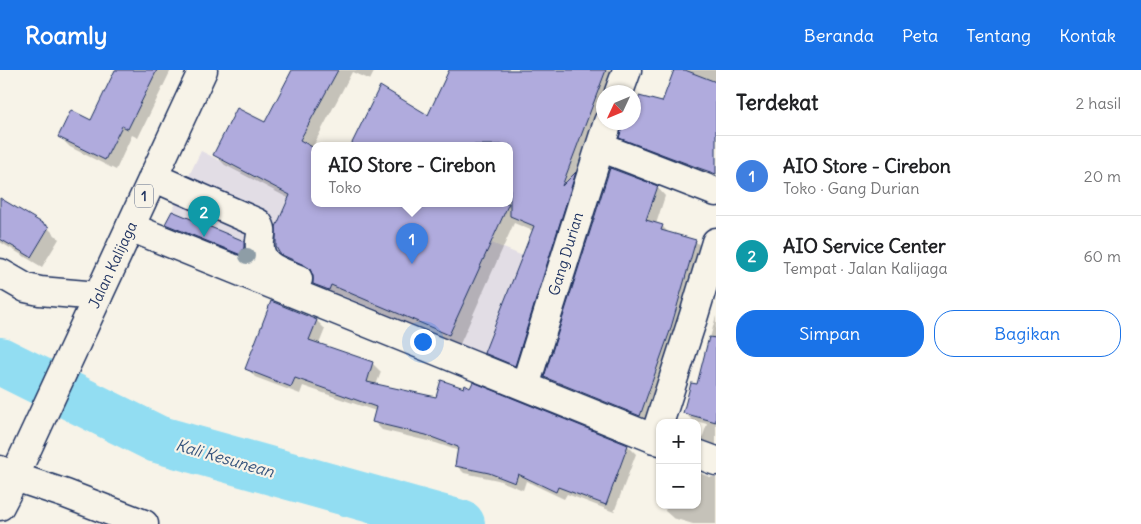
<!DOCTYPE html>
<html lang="id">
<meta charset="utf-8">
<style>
:root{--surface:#fff;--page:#f2f2f2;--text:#202124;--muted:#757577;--line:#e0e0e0;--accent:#1a73e8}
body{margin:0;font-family:Delius,sans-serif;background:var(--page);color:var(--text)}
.controls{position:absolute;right:15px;bottom:15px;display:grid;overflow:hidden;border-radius:10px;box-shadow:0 1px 4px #0004}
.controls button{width:45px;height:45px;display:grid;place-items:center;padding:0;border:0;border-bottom:1px solid var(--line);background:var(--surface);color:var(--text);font:25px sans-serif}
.compass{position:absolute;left:596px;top:15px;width:45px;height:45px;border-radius:50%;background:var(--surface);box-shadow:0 1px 4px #0004;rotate:226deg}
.you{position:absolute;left:422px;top:271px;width:18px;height:18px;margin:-12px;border:4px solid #fff;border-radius:50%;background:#1a73e8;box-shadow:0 0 0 8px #1a73e833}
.badge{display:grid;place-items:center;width:32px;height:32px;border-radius:50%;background:var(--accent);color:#fff;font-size:16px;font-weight:700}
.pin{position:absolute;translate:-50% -41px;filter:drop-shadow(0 1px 2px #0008)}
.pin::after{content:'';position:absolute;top:26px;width:18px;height:15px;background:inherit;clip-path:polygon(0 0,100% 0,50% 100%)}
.popup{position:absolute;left:311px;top:72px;width:202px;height:65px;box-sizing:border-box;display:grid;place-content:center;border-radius:10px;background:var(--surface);filter:drop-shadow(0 1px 4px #0005);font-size:16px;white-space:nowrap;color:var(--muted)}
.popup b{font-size:19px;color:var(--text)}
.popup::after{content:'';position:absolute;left:50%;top:100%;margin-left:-10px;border:10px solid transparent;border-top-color:var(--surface)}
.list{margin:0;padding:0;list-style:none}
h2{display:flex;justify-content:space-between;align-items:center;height:65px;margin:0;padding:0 20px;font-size:21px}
h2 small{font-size:16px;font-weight:400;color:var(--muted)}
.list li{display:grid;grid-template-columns:32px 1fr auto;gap:15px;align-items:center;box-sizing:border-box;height:80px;padding:0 20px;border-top:1px solid var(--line)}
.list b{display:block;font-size:19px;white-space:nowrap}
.list p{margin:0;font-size:16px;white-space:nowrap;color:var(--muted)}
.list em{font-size:16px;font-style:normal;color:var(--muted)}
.actions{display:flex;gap:10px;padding:15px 20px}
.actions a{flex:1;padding:11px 0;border:1px solid var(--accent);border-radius:20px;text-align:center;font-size:18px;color:var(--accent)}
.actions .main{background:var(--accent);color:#fff}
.map{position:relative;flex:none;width:716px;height:454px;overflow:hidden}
header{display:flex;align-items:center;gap:30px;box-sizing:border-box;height:70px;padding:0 25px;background:var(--accent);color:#fff}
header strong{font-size:24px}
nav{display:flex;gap:28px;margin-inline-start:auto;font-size:18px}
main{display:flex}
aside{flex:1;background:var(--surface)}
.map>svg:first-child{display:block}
.built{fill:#e2dde5}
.shadow{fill:#0003}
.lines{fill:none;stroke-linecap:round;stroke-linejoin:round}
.river{stroke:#92ddf2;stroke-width:48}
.building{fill:#b0abdd;stroke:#1b2f5e}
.minor-casing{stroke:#1b2f5e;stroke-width:31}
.highway-casing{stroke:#1b2f5e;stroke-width:31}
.minor{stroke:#f7f3e8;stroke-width:28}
.highway{stroke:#f7f3e8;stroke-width:28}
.tree{fill:#8e9da6}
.labels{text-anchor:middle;stroke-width:4.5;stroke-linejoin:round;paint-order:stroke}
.shield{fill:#f7f3e8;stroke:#5d6a87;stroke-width:1}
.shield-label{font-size:14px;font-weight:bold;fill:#1b2f5e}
.street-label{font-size:15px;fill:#1b2f5e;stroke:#f7f3e8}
.water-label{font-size:16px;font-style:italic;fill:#33527c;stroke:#f7f3e8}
</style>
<header>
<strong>Roamly</strong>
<nav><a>Beranda</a><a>Peta</a><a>Tentang</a><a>Kontak</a></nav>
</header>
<main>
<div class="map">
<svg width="716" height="454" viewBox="0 0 716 454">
<rect width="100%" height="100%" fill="#f7f3e8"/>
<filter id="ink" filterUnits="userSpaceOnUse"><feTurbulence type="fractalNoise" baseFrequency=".02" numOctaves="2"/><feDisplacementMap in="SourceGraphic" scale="10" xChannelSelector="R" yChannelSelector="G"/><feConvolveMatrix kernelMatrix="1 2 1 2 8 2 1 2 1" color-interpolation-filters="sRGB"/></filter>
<g filter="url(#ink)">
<path class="built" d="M201,81L316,139L320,133H417L487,171L549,197L516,295L507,299L161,163Z"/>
<path class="shadow" d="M116,0H171L138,68L132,65L116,100L70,77L60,67L91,52Z
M293,0H375L370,10L352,2L312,78L314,79V133H510V75H353L381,18L429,47L451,0H619L611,22H604V43L525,305L496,293L485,283L533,161L514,153L460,274L341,225L339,230L324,224L314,213L313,203L292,194L281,183L290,129L225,95L215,85L265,54Z
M675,0H716V108L628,75L621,67L634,52V45L637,42L663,33Z
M657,117L665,126L656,154L662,156L670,164L695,171L704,179L648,354L554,316L546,307Z
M0,129L48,158L59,169L42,197L0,172Z
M167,154L244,172L257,186L254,197L180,167Z
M716,246V378L709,376L702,369L707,354L692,350L684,342L697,316Z
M317,251L325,259L319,274L373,294L381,302L376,315L437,329L465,320L471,319L473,314L628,376L636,384L614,442L567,424L564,429L526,411L523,420L498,410L464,403L456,395L459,381L436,373L382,360L374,352L376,341L303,316L300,324L255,307L247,298Z
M697,402L710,407H716V454H693L673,448L665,441L667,435H697Z"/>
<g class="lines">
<path class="river" d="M0,291L157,369L461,454"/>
</g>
<path class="building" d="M115,0H157L128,59L122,56L105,90L58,67L71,40L91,50Z
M292,0H338L300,70L314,78V133H509L449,265L331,215L329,220L313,214V206L310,199L304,195L280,184L276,177V157L290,125L213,85L237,38L265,52Z
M449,0H606L562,116L576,102L515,296L484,283L534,156L510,146V75H351L380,16L428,45Z
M674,0H685L716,12V104L696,97L619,68L623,54L624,52H634L639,26L662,32Z
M610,98L658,116L646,150L663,155L661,160L696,170L670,261L640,346L544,307Z
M0,128L49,157L31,187L0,169Z
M172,141L244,171V177L241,185L165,154Z
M271,231L317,250L309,270L373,292L367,312L436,327L441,310L464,318L465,315L470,318L473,312L628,375L606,435L558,417L556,422L518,404L515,413L489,403L455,396L458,377L426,365L372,352L376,337L295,308L291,317L245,299Z
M709,267L716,268V352L683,343L691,313L697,314Z"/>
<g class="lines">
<defs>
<path id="minor" d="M619,22L627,0
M600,77L716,122
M153,107L258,153C263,160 261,163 260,171C257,196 279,201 298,209
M130,157L660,371
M0,203L26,218L40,221L98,226
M525,316L600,77L608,52
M654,369L694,245L716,172
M697,384L716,391
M0,400L15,407L66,424L144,454"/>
<path id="highway" d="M0,436L15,407L21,392L203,0"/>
</defs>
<use href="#minor" class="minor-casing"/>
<use href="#highway" class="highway-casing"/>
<use href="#minor" class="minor"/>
<use href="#highway" class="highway"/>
</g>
<circle class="tree" cx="247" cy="186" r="8"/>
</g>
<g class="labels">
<rect class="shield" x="135" y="114.5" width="18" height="23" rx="4"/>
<g class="shield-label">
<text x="144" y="131">1</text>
</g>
<g class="street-label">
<text transform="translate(566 184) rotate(-73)" y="5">Gang Durian</text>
<text transform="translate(113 195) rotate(-65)" y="5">Jalan Kalijaga</text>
</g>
<g class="water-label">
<text transform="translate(225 388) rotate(16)" y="6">Kali Kesunean</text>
</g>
</g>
</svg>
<div class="controls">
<button>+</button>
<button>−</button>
</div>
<svg class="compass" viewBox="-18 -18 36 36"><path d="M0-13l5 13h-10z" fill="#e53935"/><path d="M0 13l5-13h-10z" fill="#757577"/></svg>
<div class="you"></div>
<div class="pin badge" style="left:412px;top:194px;background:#3f7fe0">1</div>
<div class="popup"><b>AIO Store - Cirebon</b>Toko</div>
<div class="pin badge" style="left:204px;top:167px;background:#0f9aa8">2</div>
</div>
<aside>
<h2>Terdekat<small>2 hasil</small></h2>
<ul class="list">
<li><span class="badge" style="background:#3f7fe0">1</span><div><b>AIO Store - Cirebon</b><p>Toko · Gang Durian</p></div><em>20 m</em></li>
<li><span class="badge" style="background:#0f9aa8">2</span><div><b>AIO Service Center</b><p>Tempat · Jalan Kalijaga</p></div><em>60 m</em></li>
</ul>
<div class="actions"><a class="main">Simpan</a><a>Bagikan</a></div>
</aside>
</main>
